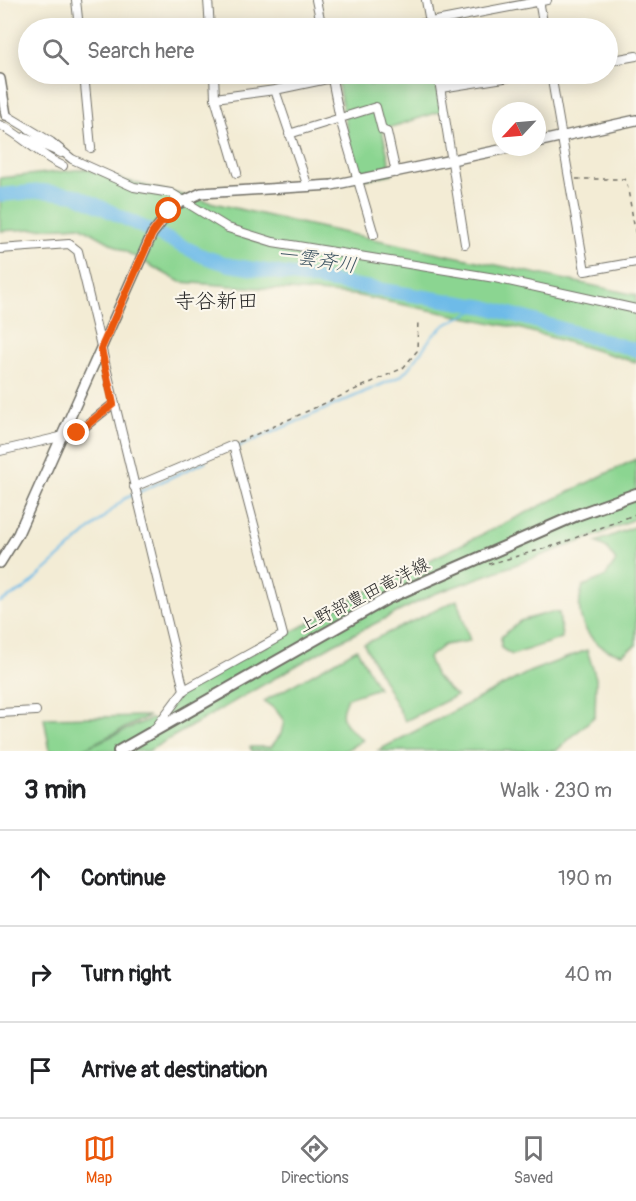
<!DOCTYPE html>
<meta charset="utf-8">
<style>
:root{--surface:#fff;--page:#f2f2f2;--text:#202124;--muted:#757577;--line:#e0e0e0;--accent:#ea580c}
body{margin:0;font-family:Pangolin,"Klee One",sans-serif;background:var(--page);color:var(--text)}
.compass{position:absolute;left:492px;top:102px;width:54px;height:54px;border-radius:50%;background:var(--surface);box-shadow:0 3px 15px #0003;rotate:244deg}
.stop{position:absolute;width:18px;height:18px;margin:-14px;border:4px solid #ea580c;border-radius:50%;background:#fff}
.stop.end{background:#ea580c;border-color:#fff;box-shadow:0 2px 6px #0008}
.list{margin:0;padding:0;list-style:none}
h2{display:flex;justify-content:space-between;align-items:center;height:78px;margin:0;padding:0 24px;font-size:26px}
h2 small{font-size:20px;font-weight:400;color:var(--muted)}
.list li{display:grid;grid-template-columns:39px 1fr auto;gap:18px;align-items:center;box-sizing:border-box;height:96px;padding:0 24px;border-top:2px solid var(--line)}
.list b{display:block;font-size:22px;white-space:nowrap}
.list em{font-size:20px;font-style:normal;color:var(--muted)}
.icon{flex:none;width:33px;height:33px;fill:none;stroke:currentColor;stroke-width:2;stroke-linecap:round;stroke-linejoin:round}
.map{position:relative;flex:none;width:636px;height:751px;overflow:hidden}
.search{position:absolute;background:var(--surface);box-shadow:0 3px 15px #0003;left:18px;right:18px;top:18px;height:66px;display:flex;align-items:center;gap:15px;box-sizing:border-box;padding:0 21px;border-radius:33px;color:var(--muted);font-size:22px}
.sheet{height:366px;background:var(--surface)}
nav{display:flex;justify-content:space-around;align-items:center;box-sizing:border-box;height:84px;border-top:2px solid var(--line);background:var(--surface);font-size:16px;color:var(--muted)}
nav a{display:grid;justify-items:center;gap:3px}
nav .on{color:var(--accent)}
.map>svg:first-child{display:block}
.green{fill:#8bd591;stroke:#5b805e;stroke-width:1.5}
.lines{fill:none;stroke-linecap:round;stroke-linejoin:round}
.stream{stroke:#6ebbe8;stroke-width:2}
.river{stroke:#6ebbe8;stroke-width:14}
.minor-casing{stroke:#716f66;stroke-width:10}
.tertiary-casing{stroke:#716f66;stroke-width:12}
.secondary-casing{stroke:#716f66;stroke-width:14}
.path{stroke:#716f66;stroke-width:1.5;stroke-dasharray:4.5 4.5;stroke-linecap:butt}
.minor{stroke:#fff;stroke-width:8}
.tertiary{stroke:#fff;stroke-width:9}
.secondary{stroke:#fff;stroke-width:10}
.route{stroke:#ea580c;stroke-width:8}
.labels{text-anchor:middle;stroke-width:4.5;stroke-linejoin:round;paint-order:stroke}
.street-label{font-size:18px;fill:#2b2b2b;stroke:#fbf7ec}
.water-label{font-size:20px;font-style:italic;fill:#3f5664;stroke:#fbf7ec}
.quarter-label{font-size:21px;fill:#2b2b2b;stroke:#fbf7ec}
</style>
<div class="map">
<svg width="636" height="751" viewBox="0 0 636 751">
<rect width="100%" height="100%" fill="#fbf7ec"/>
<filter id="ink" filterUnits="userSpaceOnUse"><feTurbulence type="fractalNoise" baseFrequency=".0167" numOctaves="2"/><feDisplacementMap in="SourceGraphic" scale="12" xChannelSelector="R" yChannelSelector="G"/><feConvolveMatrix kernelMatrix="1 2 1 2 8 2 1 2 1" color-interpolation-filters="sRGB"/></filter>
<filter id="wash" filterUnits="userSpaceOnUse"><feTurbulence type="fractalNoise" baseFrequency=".008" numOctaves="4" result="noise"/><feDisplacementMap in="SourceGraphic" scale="24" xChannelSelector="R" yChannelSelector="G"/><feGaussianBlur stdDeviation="1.35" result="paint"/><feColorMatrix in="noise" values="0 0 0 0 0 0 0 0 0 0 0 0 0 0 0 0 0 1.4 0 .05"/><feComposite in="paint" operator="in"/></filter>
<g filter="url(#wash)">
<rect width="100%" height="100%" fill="#f3ecd5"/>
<path class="green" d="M336,74H367L370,85L395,74H433L445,110L382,130L392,174L357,181Z
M85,169C266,221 452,254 636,295V362L518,328L355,295L180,282L80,226L0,231V178Z
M636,459V518L598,535L434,594L334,644L148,751H50L44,718L149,716L83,749L150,719L159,721L184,690L379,585Z
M636,526V645L622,654C589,648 572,619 583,586L605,577L616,561L607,548L596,542Z
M457,600L470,641L444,645L428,658L436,677L456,696L405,721L364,644Z
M552,612L559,613L562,638L512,655L501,648V637L520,621Z
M357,649L378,688L347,698C336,720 345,726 363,740L345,751H252L250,747H271L281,734L284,721L276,710L264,701Z
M587,650L596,678L595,716L556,751H377L529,672Z"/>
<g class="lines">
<path class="stream" d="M236,448L401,376C413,365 420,353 430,339C443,322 466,314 486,307
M0,602L23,590L124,499L206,461"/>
<path class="river" d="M0,195L42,191L76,195L205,257L230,265L486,307L636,350"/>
</g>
</g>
<g filter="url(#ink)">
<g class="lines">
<defs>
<path id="minor" d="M76,0L79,28
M208,0L210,28
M316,0L322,28
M426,0L431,28
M539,0L544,28
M399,28L547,0
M608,61L636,56
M84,74L91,148
M214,74L215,98L237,173
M331,74L340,119L374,235
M438,74L465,244
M551,74L585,271L636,262
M441,88L529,74
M275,90L308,187
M215,98L275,90L332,78
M6,115L51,142L72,159L134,187L171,193L228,228L273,242L495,278L636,309
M0,125C24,136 39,156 63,166
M289,134L376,107L382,130L387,132L396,173
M25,137L61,153
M0,249L69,244L78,251L184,690
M0,451L77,433L113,404
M134,487L233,445L283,635L184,690L154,730
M0,713L36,711"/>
<path id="tertiary" d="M0,79L6,115
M537,142L636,120
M0,563L18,534L152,234L174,206L201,193L332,185L514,147"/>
<path id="secondary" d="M119,751L388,598L577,515L636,494"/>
</defs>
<use href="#minor" class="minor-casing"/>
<use href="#tertiary" class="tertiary-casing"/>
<use href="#secondary" class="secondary-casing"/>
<path class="path" d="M576,179H624L627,184L636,236
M239,442L403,368L417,351L418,319
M489,564L557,545L636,514"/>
<use href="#minor" class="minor"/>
<use href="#tertiary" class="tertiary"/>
<use href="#secondary" class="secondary"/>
</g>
</g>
<g class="lines" filter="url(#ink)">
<path class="route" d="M77,433L113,404L101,349L152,234L169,211"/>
</g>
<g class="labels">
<g class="street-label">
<text transform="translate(364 595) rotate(-27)" y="6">上野部豊田竜洋線</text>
</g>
<g class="water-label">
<text transform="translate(317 259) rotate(9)" y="7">一雲斉川</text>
</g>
<g class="quarter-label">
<text x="216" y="308">寺谷新田</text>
</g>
</g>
</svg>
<svg class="compass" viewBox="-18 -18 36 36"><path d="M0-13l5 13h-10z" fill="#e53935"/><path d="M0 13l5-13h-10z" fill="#757577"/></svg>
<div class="stop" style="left:169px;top:211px"></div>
<div class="stop end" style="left:77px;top:433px"></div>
<div class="search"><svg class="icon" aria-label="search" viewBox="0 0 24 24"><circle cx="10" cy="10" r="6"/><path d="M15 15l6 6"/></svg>Search here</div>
</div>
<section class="sheet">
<h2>3 min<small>Walk · 230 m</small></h2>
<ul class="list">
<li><svg class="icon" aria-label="ahead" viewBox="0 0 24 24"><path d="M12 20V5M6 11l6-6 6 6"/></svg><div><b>Continue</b></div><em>190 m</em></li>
<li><svg class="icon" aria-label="right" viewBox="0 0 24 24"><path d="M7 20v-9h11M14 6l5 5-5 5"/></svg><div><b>Turn right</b></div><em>40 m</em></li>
<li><svg class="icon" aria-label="arrive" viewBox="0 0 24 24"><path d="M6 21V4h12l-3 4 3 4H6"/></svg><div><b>Arrive at destination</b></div></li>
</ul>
</section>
<nav>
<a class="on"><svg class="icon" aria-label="map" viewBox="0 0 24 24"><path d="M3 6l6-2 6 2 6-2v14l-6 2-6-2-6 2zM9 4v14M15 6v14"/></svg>Map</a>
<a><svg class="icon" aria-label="directions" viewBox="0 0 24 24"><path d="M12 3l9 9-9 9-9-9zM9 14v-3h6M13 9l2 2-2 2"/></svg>Directions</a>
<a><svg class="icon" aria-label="saved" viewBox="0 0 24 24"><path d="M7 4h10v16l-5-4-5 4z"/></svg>Saved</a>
</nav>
